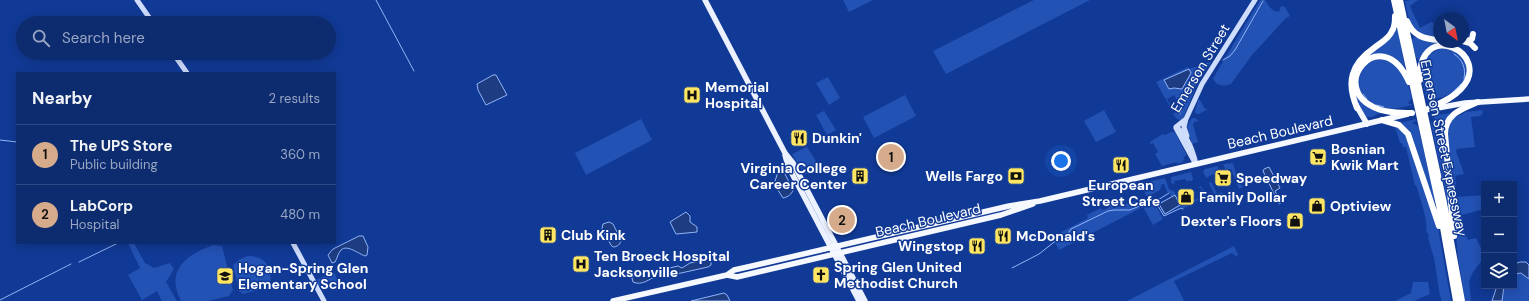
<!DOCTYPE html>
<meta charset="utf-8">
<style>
:root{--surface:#0d2c70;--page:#163475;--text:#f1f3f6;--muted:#9aa7c3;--line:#2d4883;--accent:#d6ab8b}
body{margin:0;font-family:"DM Sans",sans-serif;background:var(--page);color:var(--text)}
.controls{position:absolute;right:12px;bottom:12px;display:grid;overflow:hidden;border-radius:0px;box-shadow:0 2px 10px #0003}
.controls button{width:36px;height:36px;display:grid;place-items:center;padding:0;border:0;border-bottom:1px solid var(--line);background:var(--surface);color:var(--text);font:20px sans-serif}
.compass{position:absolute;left:1433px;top:12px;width:36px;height:36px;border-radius:50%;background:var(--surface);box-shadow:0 2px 10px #0003;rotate:148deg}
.you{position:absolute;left:1061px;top:161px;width:14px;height:14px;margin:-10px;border:3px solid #fff;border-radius:50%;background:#1a73e8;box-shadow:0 0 0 6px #1a73e833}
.badge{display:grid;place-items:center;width:26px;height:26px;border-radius:50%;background:var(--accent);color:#111;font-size:13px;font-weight:700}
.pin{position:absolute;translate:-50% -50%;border:2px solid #fff;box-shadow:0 1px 4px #0006}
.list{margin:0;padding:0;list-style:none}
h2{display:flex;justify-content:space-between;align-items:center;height:52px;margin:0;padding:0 16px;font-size:17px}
h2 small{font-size:13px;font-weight:400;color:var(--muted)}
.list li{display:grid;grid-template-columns:26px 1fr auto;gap:12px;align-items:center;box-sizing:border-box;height:60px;padding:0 16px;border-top:1px solid var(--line)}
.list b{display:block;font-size:15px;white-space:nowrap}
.list p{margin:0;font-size:13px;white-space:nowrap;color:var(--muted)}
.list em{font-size:13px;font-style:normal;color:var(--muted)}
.icon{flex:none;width:22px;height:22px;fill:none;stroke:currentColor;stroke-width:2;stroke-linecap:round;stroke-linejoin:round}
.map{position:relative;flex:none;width:1529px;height:301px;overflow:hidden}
.search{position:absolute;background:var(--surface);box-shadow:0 2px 10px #0003;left:16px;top:16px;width:320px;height:44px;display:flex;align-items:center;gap:10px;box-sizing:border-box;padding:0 14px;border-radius:22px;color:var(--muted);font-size:15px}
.panel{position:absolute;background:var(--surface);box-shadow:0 2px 10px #0003;left:16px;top:72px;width:320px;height:172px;border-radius:0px}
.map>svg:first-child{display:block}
.green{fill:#2352b5}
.water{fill:#1d3c81;stroke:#91b4f7}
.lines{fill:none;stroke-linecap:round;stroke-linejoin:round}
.stream{stroke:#91b4f7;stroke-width:1}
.secondary{stroke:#cfddfd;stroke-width:5}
.primary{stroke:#ecf1ff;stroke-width:5.5}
.trunk{stroke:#f6f8ff;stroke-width:5.5}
.motorway{stroke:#fff;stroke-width:6}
.labels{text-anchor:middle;stroke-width:3;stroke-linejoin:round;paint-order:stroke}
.street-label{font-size:14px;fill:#fff;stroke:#113a96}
.poi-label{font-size:14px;font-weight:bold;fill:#fff;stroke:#113a96;text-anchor:start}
</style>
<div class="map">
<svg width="1529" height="301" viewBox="0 0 1529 301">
<rect width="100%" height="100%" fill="#113a96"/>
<path class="green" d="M843,0H873L849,12Z
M1034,0H1090L946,74L933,51Z
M1260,0H1265C1269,6 1271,11 1279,12L1280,8L1282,6L1285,7L1290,16L1286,18L1252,55L1231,84L1224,86L1217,84L1213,79L1219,68Z
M1411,0H1418L1410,6L1420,28L1431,22L1439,26V37C1434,37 1425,37 1420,35C1410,30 1407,11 1405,1Z
M1396,29L1398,31L1405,67L1403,68L1395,60L1387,55L1362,62L1355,90L1382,112L1372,117H1366L1357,103L1354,94L1358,65Z
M1415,37L1437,42V43L1419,61L1415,56L1411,40Z
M1444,48L1457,51L1466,62L1467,76L1462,85L1450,95L1449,94L1443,97L1427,101C1422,79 1415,55 1444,48Z
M1383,58L1397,66L1407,81L1412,98L1408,103L1413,105C1387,111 1376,112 1359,90C1360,66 1359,64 1383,58Z
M1211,62L1198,82L1183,118L1180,120L1177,119L1173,114L1178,111L1179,104L1174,95L1167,99L1171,107H1170L1156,82L1188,67L1189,69Z
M828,77L840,98L829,105L816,83Z
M905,95L916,116L874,138L863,117Z
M1198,100H1200L1205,109H1208L1199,114H1196L1195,111Z
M1104,110L1116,132L1096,142L1084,121Z
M1482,110L1483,113L1480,116L1471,117L1475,147L1457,149L1456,151L1464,174L1455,176L1457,197L1484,195V209L1462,215L1463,222L1462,227L1468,240L1476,238L1484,254V258L1473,272L1469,281L1471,301H1465L1458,257L1447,128L1454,116L1456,117L1466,112Z
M824,111L836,130L827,135L816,115Z
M1452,113L1447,118L1449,209L1431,123L1435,118L1430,116Z
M1192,118H1195L1199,121L1194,122L1193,125L1198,142L1192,144L1187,126Z
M641,119L652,140L586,175L575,153Z
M1416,119V121L1412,123L1418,126L1434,194L1435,204L1434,205L1411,136L1399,123Z
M1395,127L1404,131L1438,228L1451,301H1442L1440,296L1434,258L1428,238L1429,236L1426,231C1429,223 1419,195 1416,185L1415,186L1406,147H1403L1402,143H1400Z
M1171,132H1175L1186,154V156L1183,157L1185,160L1181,161H1185L1177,164V162L1162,166L1155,154L1158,152L1153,143L1150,144V142L1163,134L1165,135Z
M807,147L819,166L809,173L804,174L792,154Z
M1233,163L1236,174L1243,187L1239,189L1231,169H1225L1223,164Z
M1218,166V171L1206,178L1203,171L1205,169Z
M1191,172L1193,179L1192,181H1186L1185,179L1174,181L1175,184L1171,183V177Z
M1165,178L1169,189L1175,192V195L1182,205L1202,197V195L1203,194L1202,192L1200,193V191L1202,189L1201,188H1198L1199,187L1201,186L1206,195L1183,209L1181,206L1164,215L1158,203L1171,197L1170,193L1167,192L1164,184H1162L1160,190L1147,197L1141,185L1139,184Z
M1210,182L1212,183L1217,194L1222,192L1224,196L1235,193L1237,197L1221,204L1216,198L1209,183Z
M1135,201L1138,207L1149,201L1154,202L1163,219L1153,225L1143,207L1059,250L1052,237L1088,218L1087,215L1101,208L1102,210L1109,208L1107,203L1110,202L1114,208Z
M128,243H134L145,263L154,268L170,263L174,269L166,282L177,301H162L157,291L142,300L128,275L140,268Z
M213,245L222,246L233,290L229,296L208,301H181C165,270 186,255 213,245Z
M1234,246L1238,255L1236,256L1232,253L1174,281L1184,300L1182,301H1127Z
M248,256C267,256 274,270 269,287L243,294L239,291L233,265L240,259Z
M334,272L338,281L321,289L316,280Z
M1521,273L1529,279V301H1502L1504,286H1514V274Z
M1413,282H1428L1430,294L1414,301H1395L1411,293Z"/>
<path class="water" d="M1189,69L1191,73L1182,89L1174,88L1169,89L1164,80Z
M493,75H496L507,95L486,105L478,90L477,84Z
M1269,167L1279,186L1280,188L1275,191L1281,203L1279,204L1263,171L1264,169Z
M779,169L783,170L793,190C792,194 788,197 783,198L774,184Z
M1175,195L1180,205L1165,214L1159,204Z
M686,212L690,216V222L697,227V232L676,234L670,222Z
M609,222L613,224L621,240C621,244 617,247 613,247L611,245L602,229L603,224Z
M359,236H363L368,247L367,255L365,256C359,254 347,244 341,250C338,253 337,259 335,262L332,263L328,255L333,249Z
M708,259L711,262V265L708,267L663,277L661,270L678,266L682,268L690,263Z
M1520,262H1526L1529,265V279L1521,273L1514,274V264Z
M650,272L657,276C649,279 642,286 633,282L632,278L634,276Z
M1497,286H1504L1502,301H1492Z
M724,293L727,295L730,301H691Z"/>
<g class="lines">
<path class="stream" d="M376,0L414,71
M1454,54C1463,60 1466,68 1464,79
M1223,60L1230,56L1235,50L1263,1
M1452,93L1461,84
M1363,94L1367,99
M1377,105L1384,107
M1180,114L1200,69L1207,64
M0,140L17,142
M1155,201L1164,216L1181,208L1183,209
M79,262L118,243
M1012,268L1039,254L1058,239L1067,235L1071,229L1108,211L1114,210H1130L1149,202L1158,200L1169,193
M0,300L71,264"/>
<path class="secondary" d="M137,0L153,23
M173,53L187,73
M1186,119L1184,127L1187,136
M1176,127L1186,119L1202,84L1255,0
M1176,127C1188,135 1193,151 1196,164
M1176,128L1194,161
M293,243L324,301"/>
<path class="primary" d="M705,0L785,153L793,163L865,301
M785,155L788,166L859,301"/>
<path class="trunk" d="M1356,105L1367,124
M1432,109L1465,103L1529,99
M727,275L737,277L1001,215L1033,204
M613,301L727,275L734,270L752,266L1009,206L1040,201L1408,114"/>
<path class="motorway" d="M1394,0L1439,205L1456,301
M1400,0L1444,203L1462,301
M1407,21C1413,36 1424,39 1439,40
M1463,41L1470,43L1475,48
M1467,41L1472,39L1473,34
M1420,80C1417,17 1495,53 1461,89C1452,99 1438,104 1426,110
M1409,82C1381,19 1324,89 1378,109C1388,113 1401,113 1412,113
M1357,108C1346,82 1351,64 1374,48C1380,43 1389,39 1392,31C1395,27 1395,21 1395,16
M1382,120L1399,125L1408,134L1439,226
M1454,236L1445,134C1445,114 1462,109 1478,102"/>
</g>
<defs>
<symbol id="hospital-square" viewBox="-11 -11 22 22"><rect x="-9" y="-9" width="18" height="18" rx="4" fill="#ffe662" stroke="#113a96"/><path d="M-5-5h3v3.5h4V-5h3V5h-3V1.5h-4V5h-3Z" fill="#111"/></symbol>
<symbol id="restaurant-square" viewBox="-11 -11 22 22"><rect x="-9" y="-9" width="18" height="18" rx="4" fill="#ffe662" stroke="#113a96"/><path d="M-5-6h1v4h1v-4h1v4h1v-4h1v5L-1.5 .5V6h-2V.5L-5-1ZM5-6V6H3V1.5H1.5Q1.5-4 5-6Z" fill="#111"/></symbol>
<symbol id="supermarket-square" viewBox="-11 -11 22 22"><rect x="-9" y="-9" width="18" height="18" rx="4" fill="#ffe662" stroke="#113a96"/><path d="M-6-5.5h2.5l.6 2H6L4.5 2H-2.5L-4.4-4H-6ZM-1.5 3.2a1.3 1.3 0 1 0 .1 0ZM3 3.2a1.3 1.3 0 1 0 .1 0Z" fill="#111"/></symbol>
<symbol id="building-square" viewBox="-11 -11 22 22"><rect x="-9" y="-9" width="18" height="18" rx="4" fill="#ffe662" stroke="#113a96"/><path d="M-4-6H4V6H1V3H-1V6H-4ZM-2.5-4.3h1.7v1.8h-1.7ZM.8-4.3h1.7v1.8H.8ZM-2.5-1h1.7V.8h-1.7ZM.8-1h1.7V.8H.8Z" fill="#111"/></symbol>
<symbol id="bank-square" viewBox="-11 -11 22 22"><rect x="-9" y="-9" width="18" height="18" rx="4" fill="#ffe662" stroke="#113a96"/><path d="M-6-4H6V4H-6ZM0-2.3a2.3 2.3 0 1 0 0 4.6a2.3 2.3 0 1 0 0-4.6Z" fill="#111"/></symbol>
<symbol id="shop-square" viewBox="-11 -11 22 22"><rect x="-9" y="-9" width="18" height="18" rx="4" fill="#ffe662" stroke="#113a96"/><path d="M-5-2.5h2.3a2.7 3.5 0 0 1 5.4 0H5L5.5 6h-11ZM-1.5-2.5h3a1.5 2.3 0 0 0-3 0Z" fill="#111"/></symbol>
<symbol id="church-square" viewBox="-11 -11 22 22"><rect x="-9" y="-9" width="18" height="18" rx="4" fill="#ffe662" stroke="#113a96"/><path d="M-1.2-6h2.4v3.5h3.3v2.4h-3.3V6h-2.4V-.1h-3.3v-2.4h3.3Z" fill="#111"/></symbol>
<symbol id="school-square" viewBox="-11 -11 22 22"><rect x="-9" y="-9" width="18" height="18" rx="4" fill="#ffe662" stroke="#113a96"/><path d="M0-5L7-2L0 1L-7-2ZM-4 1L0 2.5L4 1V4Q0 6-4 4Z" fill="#111"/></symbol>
</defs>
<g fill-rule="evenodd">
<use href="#hospital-square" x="682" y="85" width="20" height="20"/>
<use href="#restaurant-square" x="789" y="128" width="20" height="20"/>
<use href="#supermarket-square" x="1308" y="147" width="20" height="20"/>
<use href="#restaurant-square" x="1111" y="155" width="20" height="20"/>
<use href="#building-square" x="850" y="166" width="20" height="20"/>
<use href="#bank-square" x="1006" y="166" width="20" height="20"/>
<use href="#supermarket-square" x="1213" y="168" width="20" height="20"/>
<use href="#shop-square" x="1176" y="187" width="20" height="20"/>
<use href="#shop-square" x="1307" y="196" width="20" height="20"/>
<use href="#shop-square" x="1285" y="211" width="20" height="20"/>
<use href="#building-square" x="538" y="225" width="20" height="20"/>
<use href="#restaurant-square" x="993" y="226" width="20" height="20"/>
<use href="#restaurant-square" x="967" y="236" width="20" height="20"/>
<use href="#hospital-square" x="571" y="254" width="20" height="20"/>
<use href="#church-square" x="811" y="265" width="20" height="20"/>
<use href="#school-square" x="215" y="266" width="20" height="20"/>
</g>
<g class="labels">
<g class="street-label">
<text transform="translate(1200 68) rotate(-59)" y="5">Emerson Street</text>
<text transform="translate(1280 132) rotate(-13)" y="5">Beach Boulevard</text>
<text transform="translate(1444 148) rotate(78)" y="5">Emerson Street Expressway</text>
<text transform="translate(928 220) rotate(-13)" y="5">Beach Boulevard</text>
</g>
<g class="poi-label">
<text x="705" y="92">Memorial<tspan x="705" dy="16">Hospital</tspan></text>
<text x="812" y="143">Dunkin'</text>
<text x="1331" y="154">Bosnian<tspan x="1331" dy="16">Kwik Mart</tspan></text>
<text x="847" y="173" text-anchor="end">Virginia College<tspan x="847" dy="16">Career Center</tspan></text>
<text x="1003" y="181" text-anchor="end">Wells Fargo</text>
<text x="1236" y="183">Speedway</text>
<text x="1121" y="190" text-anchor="middle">European<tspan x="1121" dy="16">Street Cafe</tspan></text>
<text x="1199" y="202">Family Dollar</text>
<text x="1330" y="211">Optiview</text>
<text x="1282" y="226" text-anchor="end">Dexter's Floors</text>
<text x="561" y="240">Club Kink</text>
<text x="1016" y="241">McDonald's</text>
<text x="964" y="251" text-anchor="end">Wingstop</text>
<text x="594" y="261">Ten Broeck Hospital<tspan x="594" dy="16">Jacksonville</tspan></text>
<text x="834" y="272">Spring Glen United<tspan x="834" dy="16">Methodist Church</tspan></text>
<text x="238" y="273">Hogan-Spring Glen<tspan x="238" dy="16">Elementary School</tspan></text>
</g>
</g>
</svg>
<div class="controls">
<button>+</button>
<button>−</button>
<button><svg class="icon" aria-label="layers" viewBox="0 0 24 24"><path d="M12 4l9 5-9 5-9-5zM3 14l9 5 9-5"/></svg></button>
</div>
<svg class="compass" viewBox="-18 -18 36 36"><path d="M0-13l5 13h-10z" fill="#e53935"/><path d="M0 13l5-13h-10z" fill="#9aa7c3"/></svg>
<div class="you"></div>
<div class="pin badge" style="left:891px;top:157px">1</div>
<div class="pin badge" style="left:842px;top:220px">2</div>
<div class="search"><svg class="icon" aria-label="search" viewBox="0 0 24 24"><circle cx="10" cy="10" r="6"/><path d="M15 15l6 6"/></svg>Search here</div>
<section class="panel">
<h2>Nearby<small>2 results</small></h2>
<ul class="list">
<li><span class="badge">1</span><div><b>The UPS Store</b><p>Public building</p></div><em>360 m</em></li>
<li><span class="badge">2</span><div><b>LabCorp</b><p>Hospital</p></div><em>480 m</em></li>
</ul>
</section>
</div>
